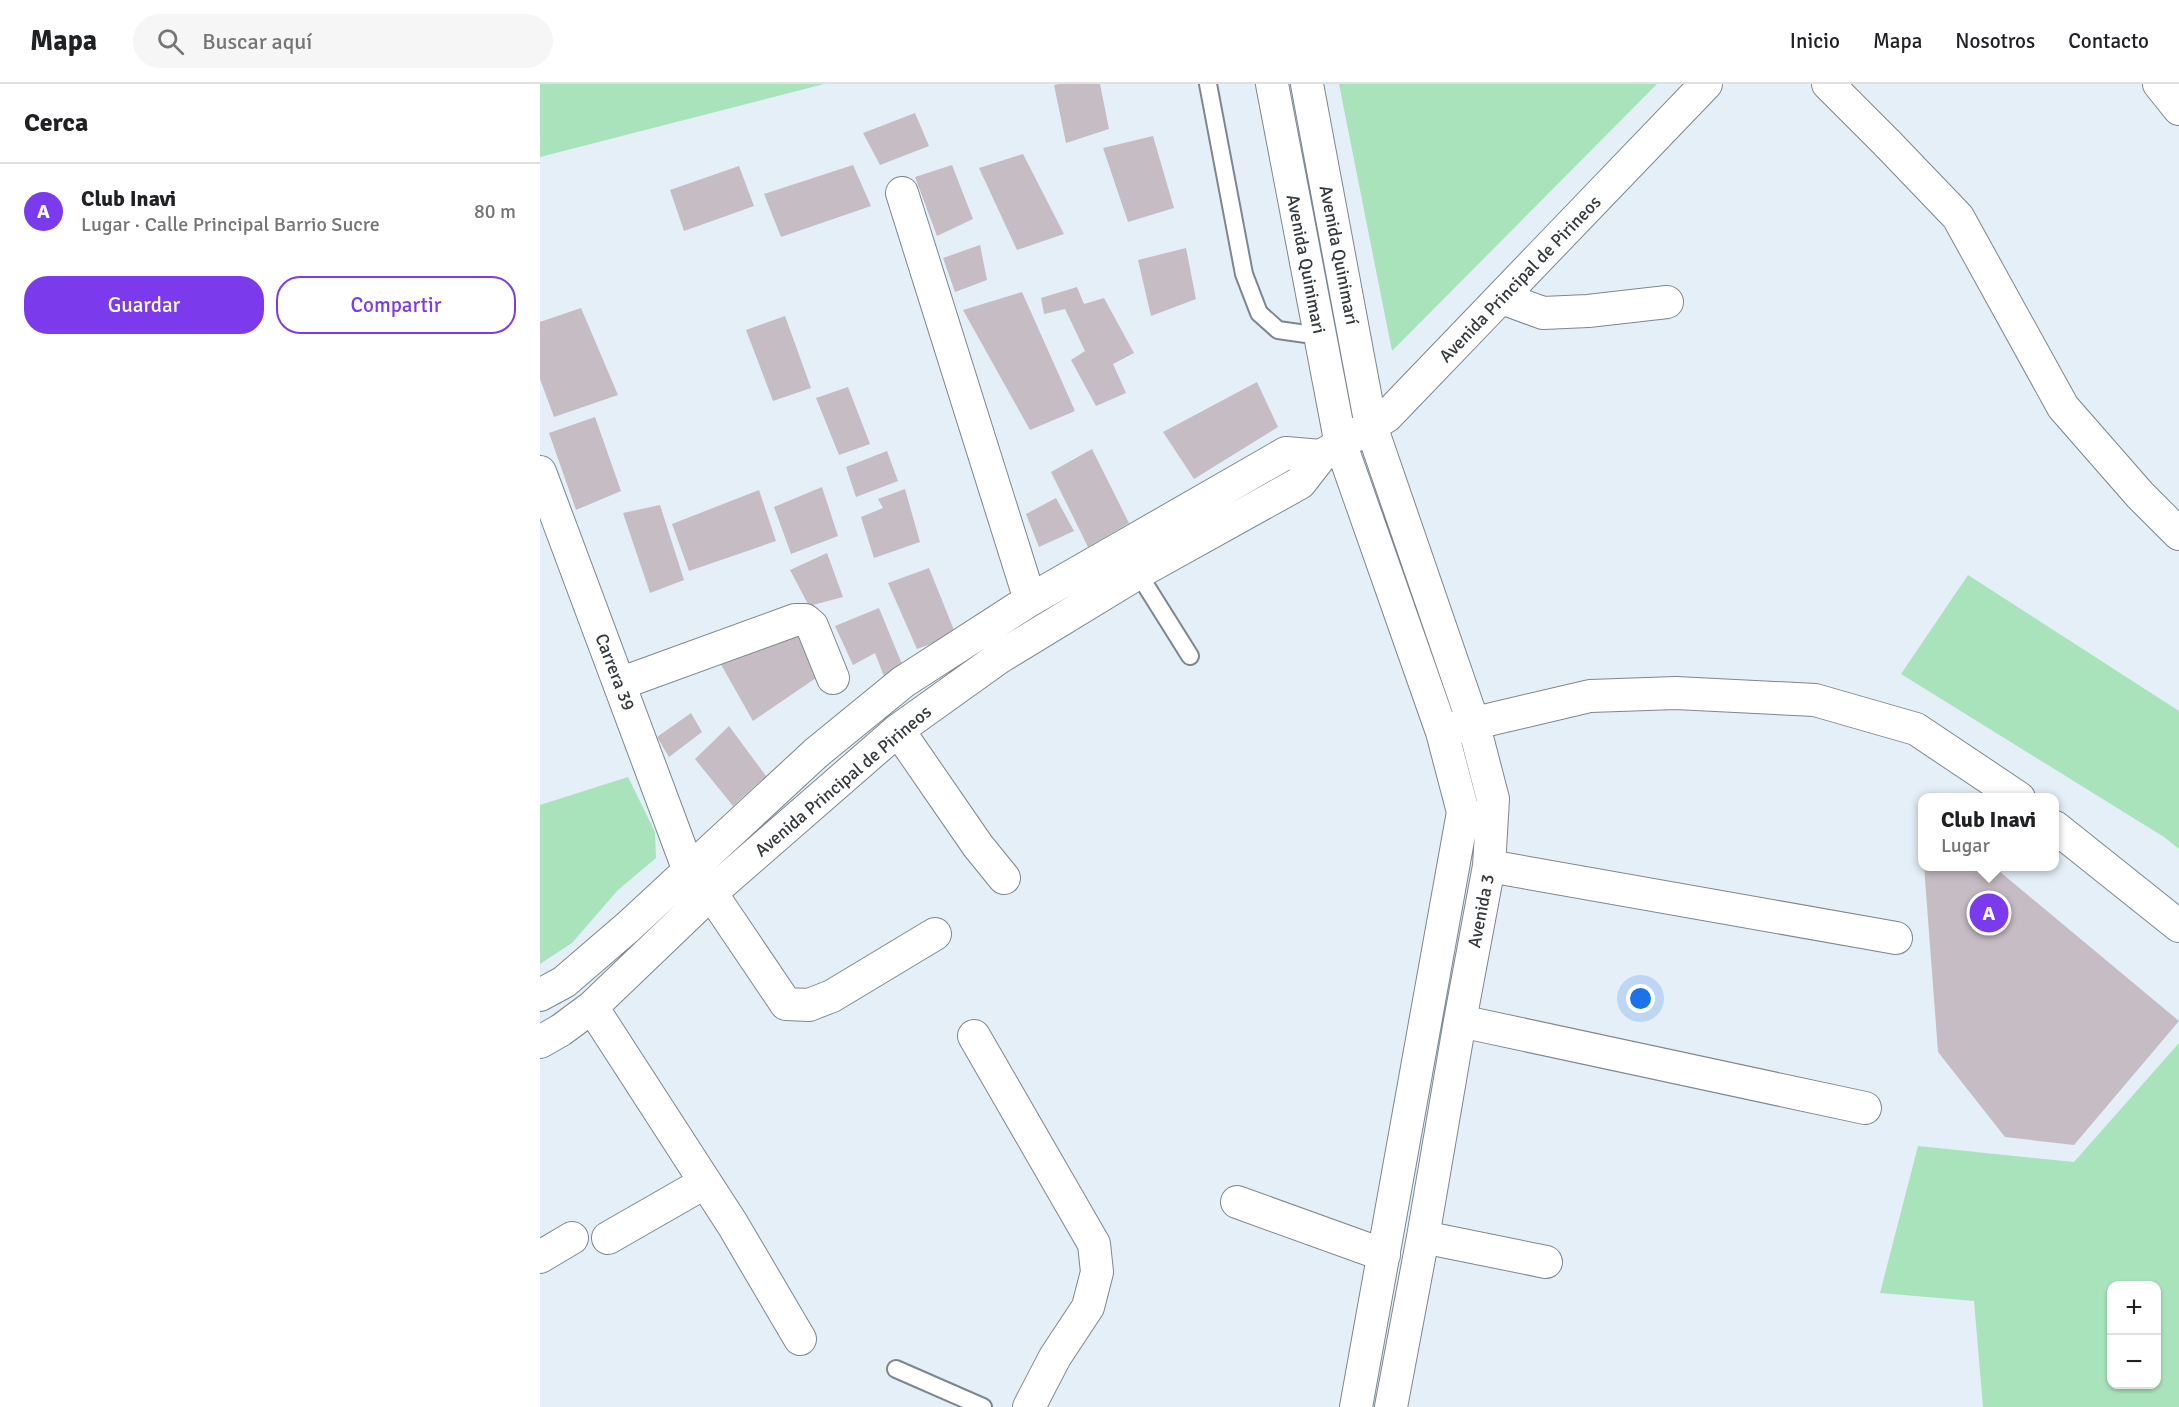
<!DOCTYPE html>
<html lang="es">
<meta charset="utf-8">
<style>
:root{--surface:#fff;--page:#f6f6f6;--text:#202124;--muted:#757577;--line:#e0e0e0;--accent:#7c3aed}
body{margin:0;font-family:Signika,sans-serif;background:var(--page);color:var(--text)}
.controls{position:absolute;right:18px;bottom:18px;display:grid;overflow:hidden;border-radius:12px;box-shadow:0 2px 4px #0004}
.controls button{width:54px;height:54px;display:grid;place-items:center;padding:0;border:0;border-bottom:2px solid var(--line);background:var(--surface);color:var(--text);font:30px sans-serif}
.you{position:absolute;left:1101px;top:915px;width:21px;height:21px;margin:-15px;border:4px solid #fff;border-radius:50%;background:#1a73e8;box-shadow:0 0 0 9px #1a73e833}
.badge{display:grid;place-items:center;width:39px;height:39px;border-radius:50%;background:var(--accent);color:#fff;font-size:20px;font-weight:700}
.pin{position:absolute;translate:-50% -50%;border:3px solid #fff;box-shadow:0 2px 6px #0006}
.popup{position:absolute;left:1378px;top:709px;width:141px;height:78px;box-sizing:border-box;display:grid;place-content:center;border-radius:12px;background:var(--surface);filter:drop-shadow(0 2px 4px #0005);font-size:20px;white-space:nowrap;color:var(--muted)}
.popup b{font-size:22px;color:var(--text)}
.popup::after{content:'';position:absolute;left:50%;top:100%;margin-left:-12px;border:12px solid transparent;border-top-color:var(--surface)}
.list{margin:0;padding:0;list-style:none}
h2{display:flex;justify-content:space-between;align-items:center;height:78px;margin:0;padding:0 24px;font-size:26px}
h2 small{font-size:20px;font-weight:400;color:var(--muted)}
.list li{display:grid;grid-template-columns:39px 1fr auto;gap:18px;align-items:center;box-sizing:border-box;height:96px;padding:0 24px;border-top:2px solid var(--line)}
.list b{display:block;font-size:22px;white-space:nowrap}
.list p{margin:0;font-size:20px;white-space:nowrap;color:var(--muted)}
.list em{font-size:20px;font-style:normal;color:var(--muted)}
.actions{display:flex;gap:12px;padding:18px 24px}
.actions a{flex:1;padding:14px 0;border:2px solid var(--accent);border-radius:24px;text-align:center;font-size:21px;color:var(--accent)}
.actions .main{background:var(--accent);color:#fff}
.icon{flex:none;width:33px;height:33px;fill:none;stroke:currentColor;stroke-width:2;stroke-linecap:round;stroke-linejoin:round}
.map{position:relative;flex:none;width:1639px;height:1323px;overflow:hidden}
header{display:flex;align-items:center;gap:36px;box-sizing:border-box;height:84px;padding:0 30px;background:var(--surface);border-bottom:2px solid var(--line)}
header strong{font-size:28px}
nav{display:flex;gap:33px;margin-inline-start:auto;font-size:21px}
.search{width:420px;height:54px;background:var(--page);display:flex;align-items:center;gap:15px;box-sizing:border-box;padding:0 21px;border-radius:33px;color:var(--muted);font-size:22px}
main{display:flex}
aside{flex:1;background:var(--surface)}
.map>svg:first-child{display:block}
.green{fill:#a9e3bc;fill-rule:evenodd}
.building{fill:#c6bcc4}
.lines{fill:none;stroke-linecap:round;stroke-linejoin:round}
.lane-casing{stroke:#7d868e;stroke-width:20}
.street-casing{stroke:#7d868e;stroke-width:34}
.lane{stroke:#fff;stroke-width:16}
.street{stroke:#fff;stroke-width:32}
.labels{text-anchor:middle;stroke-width:5;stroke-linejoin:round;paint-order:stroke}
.street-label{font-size:18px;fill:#34393c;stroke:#fff}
</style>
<header>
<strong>Mapa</strong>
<div class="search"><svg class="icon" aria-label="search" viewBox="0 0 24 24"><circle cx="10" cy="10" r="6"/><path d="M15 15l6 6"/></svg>Buscar aquí</div>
<nav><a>Inicio</a><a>Mapa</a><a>Nosotros</a><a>Contacto</a></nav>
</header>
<main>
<aside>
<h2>Cerca<small></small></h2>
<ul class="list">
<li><span class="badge">A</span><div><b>Club Inavi</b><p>Lugar · Calle Principal Barrio Sucre</p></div><em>80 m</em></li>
</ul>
<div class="actions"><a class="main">Guardar</a><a>Compartir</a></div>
</aside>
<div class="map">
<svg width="1639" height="1323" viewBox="0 0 1639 1323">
<rect width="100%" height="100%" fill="#e5eff8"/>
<path class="green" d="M0,0H284L0,73Z
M799,0H1117L852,267Z
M1428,491L1639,627V765L1624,753L1361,590Z
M88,693L115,748L116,774L78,806L32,859L0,880V721Z
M1639,959V1323H1443L1434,1217L1340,1209L1378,1062L1534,1078ZM1572,1202H1616V1300H1572Z"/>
<path class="building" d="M519,0H560L569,45L526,59L514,1Z
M375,29L389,62L340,81L323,49Z
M613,52L634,124L588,138L563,64Z
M483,70L524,150L477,166L439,84Z
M313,81L331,122L241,153L224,110Z
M412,81L433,135L397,152L375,93Z
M199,82L214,122L144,147L130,106Z
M440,161L447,196L415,208L403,174Z
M646,164L656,215L611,232L598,176Z
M537,203L544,220L564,214L594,269L573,280L586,309L556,322L531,276L545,267L525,225L504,230L501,214Z
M482,208L535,327L490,346L423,226Z
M41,224L78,311L14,333L0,295V238Z
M245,232L271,304L233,317L206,246Z
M717,298L738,343L654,395L623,348Z
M308,303L330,360L299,371L276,314Z
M55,333L81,407L36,426L9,349Z
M552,365L589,439L548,463L511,388Z
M347,367L358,397L316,413L306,383Z
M282,403L298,452L251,470L234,423Z
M365,405L380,458L334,474L321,433L343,424L338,415Z
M219,406L236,457L149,487L132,440Z
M516,414L534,447L499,463L486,430Z
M120,421L144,496L110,509L83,429Z
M287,469L303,513L269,522L250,486Z
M389,484L416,551L377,565L348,499Z
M339,524L364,585L345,595L335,569L313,581L295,542Z
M255,545L276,594L213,637L179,577Z
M151,629L162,648L129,673L117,653Z
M189,642L226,692L193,722L155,675Z
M1380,722L1383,724V741H1381Z
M1384,782H1453L1639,937L1534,1061L1465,1053L1398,968Z"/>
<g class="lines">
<defs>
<path id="lane" d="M668,0L704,190L719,229L738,246L780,252
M598,489L650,572
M356,1285L443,1323"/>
<path id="street" d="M732,0L801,361L902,648L923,728L816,1323
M767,0L831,342L933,638L953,715L949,782L920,937L883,1153L851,1323
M1288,0L1348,60L1418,133L1523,323L1600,411L1639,450
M1619,0L1639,25
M362,109L490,516
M962,214L1003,229L1048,227L1127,218
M0,388L149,787
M79,600L255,536H265L272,542L293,594
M914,644L1050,612L1136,609L1275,616L1376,645L1479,714
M358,646L438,762L464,794
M1515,743L1639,842
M949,782L1356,854
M171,809L246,920L269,921L292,912L395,850
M0,911L24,898L88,843L276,669L363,598L490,516L746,369L781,372
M52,923L193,1141L260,1255
M920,937L1325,1024
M434,952L554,1160L557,1188L548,1223L515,1273L489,1323
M0,958L21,946L52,923L171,809L358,646L460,573L598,489L760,399L781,372L847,332L1166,0
M697,1118L844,1171
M883,1153L1006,1178
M68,1154L164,1099
M0,1173L32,1154"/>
</defs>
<use href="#lane" class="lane-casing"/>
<use href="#street" class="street-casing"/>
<use href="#lane" class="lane"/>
<use href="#street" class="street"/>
</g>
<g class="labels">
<g class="street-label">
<text transform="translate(799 171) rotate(79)" y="6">Avenida Quinimarí</text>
<text transform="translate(766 180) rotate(79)" y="6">Avenida Quinimari</text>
<text transform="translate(980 195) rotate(-46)" y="6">Avenida Principal de Pirineos</text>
<text transform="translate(75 588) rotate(69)" y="6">Carrera 39</text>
<text transform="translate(303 697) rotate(-40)" y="6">Avenida Principal de Pirineos</text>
<text transform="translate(941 827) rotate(-79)" y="6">Avenida 3</text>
</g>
</g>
</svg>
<div class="controls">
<button>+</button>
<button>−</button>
</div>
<div class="you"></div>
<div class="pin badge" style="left:1449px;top:829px">A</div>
<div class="popup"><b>Club Inavi</b>Lugar</div>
</div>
</main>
